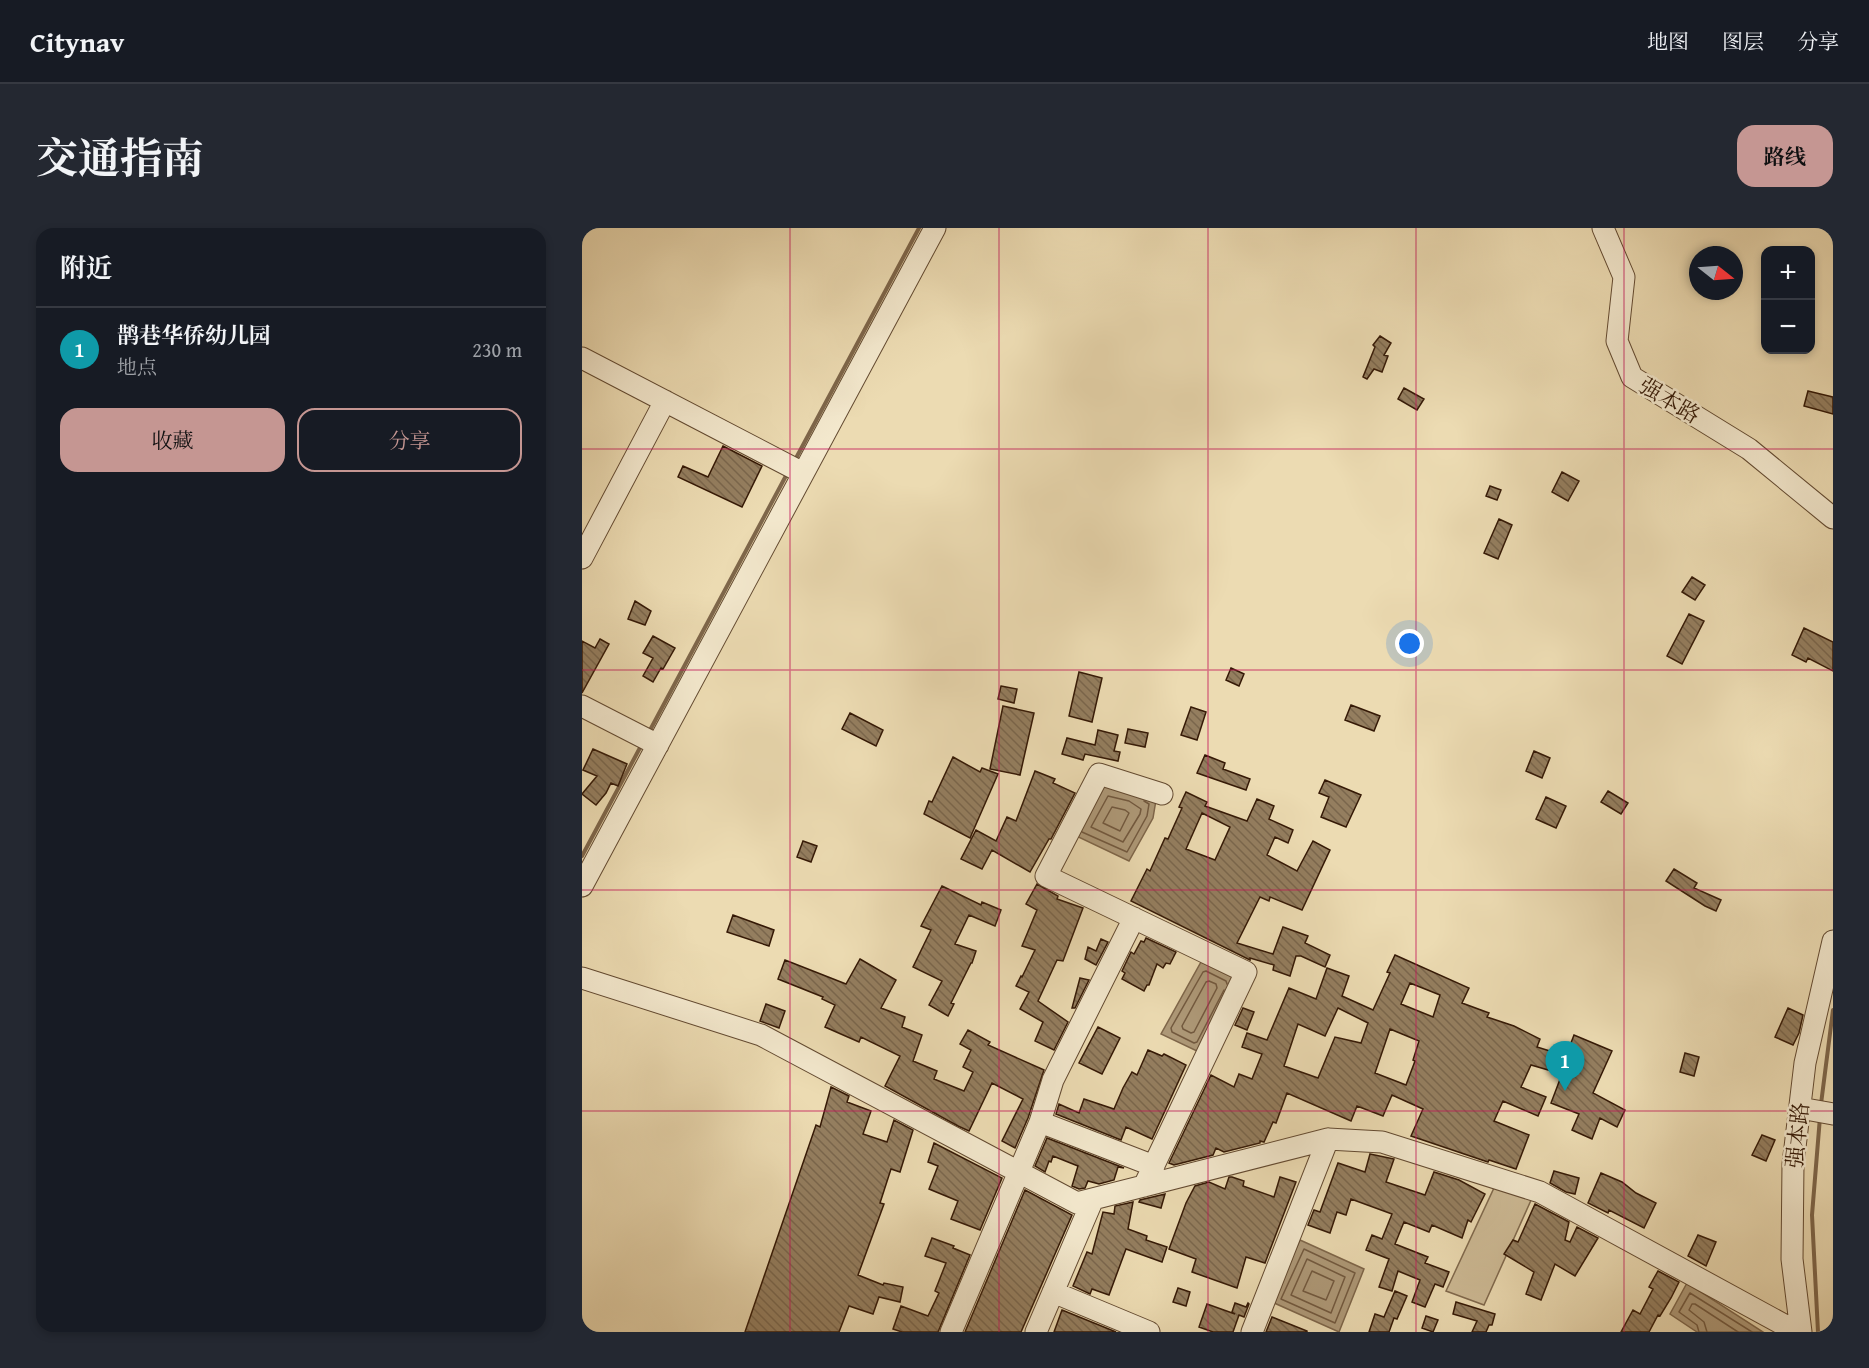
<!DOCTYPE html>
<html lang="zh">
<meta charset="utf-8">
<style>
:root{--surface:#171b24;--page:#242831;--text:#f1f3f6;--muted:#9ea1a6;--line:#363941;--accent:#c59692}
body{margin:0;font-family:"Gentium Book Plus","Noto Serif SC",serif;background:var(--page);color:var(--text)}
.controls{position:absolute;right:18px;top:18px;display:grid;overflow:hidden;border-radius:12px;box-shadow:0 3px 9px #0003}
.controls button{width:54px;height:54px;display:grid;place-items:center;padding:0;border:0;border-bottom:2px solid var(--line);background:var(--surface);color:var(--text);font:30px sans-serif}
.compass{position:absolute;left:1107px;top:18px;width:54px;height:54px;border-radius:50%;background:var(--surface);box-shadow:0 3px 9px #0003;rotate:107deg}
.you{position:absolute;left:828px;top:416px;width:21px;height:21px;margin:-15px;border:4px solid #fff;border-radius:50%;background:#1a73e8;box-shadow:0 0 0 9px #1a73e833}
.badge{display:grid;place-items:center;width:39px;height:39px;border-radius:50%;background:var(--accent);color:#fff;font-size:20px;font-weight:700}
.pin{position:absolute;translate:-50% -50px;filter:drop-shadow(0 2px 3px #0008)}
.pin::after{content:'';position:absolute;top:32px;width:21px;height:18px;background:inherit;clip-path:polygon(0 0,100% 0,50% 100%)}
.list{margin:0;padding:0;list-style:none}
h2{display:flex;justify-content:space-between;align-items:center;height:78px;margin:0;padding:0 24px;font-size:26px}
h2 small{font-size:20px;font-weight:400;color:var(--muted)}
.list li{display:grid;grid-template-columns:39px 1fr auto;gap:18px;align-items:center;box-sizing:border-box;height:84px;padding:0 24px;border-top:2px solid var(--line)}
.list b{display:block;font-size:22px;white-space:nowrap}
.list p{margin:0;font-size:20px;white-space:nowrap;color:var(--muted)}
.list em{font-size:20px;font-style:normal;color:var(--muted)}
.actions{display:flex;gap:12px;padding:18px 24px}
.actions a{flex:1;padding:14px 0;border:2px solid var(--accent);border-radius:18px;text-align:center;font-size:21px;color:var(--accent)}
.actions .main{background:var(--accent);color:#111}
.map{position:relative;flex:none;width:1251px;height:1104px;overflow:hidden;border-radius:18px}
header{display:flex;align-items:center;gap:36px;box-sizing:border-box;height:84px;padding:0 30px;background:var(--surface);border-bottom:2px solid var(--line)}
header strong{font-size:28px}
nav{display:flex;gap:33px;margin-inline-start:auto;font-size:21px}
.intro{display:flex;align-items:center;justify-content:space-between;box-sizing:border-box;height:144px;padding:0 36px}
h1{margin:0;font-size:42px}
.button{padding:15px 27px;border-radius:18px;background:var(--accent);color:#111;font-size:21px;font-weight:700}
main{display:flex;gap:36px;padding:0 36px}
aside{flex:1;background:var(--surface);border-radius:18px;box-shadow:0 3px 9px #0003}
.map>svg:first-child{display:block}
.green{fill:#cdba95;stroke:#816a4e;stroke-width:1.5}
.water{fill:#ae9978;stroke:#7e664a;stroke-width:1.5}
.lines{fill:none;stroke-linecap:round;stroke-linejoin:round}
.shore{stroke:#72593f;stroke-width:1.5}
.stream{stroke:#7e664a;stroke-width:4}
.building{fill:url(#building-back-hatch);stroke:#351906;stroke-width:1.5;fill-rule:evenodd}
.minor-casing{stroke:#634a31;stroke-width:23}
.minor{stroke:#f3e8cd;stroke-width:21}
.grid{fill:none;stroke:#c2185b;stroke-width:1.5;stroke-opacity:0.55}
.labels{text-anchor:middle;stroke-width:5;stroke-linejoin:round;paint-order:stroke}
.street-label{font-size:22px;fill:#351906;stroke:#f3e8cd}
</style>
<header>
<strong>Citynav</strong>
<nav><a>地图</a><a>图层</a><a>分享</a></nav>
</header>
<div class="intro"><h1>交通指南</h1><a class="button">路线</a></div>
<main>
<aside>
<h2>附近<small></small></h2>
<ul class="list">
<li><span class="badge" style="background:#0f9aa8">1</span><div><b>鹊巷华侨幼儿园</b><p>地点</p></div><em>230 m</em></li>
</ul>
<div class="actions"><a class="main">收藏</a><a>分享</a></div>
</aside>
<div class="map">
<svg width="1251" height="1104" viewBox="0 0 1251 1104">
<defs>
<pattern id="building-back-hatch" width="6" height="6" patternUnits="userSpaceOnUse" patternTransform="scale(1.5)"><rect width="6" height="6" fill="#947e5f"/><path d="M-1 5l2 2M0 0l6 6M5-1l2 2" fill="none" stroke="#7a664c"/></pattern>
</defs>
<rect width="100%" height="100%" fill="#ecdbb2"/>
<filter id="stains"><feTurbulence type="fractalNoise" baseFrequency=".00333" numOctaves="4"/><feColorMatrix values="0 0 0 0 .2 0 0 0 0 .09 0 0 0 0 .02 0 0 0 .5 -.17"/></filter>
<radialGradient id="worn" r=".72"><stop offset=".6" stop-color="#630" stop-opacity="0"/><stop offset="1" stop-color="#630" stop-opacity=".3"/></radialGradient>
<path class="green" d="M912,960L950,970L902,1077L864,1063Z"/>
<path class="water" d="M522,553L574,572L571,590L547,633L488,605Z
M619,734L654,751L617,824L579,806Z
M718,1012L782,1041L757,1104L690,1074Z
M1105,1055L1181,1104H1115L1088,1086Z"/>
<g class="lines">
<path class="shore" d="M526,568L547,573L559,581L558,586L541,614L509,599Z
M530,579L543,582L547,585L538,603L521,595Z
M500,604L545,624L565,588L567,576L562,573
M627,753L634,756L635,760L612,804L609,805L601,801L600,798L624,754Z
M642,762L615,814L612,815L590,804L589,800L621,744L624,743L644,753L645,756
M722,1021L773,1045L753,1095L699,1071Z
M725,1031L763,1049L749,1085L709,1067Z
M730,1043L752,1053L744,1072L721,1063Z
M1117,1104L1115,1097L1097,1084L1108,1065L1170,1104
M1125,1104L1122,1094L1107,1082L1110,1076H1113L1156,1104"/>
<path class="stream" d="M213,232L337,0
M67,504L206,244
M0,628L60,516
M1239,876L1251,782
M1236,1104L1230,987L1238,889"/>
</g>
<path class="building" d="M798,108L809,115L802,127L806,128L800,144L792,141L785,151L781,149L793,119L791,117Z
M822,160L842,171L835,182L816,171Z
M1226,163L1251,169V186L1222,178Z
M141,218L180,238L160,279L96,249L101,238L126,249Z
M980,244L997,253L986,273L970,264Z
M908,258L919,262L915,272L904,268Z
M917,291L930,297L916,331L902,325Z
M1110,349L1123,357L1113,372L1100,364Z
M53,373L69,383L63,397L46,391Z
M1107,386L1122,393L1100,436L1085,428Z
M1222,400L1251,414V443L1226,430L1224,434L1210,427Z
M71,408L93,420L81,441L79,440L71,454L61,448L71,430L61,425Z
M18,411L27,416L0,465V413L13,420Z
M649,440L662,446L657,458L644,452Z
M497,444L520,450L510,494L487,488Z
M419,458L435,461L432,475L416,471Z
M769,477L798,488L792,503L763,492Z
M421,478L452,485L438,547L408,541Z
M609,479L624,484L615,512L599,507Z
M268,485L301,502L294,518L260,501Z
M546,501L566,505L563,519L543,515Z
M516,502L536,507L532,523L538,524L536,533L503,526L501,532L480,526L485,510L513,517Z
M11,521L45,536L36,558L29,555L24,565L14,577L0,566L15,548L1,542Z
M952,523L968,530L960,550L944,543Z
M623,527L643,535L641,541L668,551L664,562L615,545Z
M371,529L398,544L400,540L416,546L388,610L342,586L347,573L350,574Z
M453,543L473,551L471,555L493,565L469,611H467L448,644L410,622L400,641L379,631L394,602L414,613L425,589L434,593Z
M743,552L779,567L764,599L739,589L747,569L737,565Z
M1026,563L1046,575L1039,586L1019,574Z
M604,564L625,574L623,578L665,593L675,571L692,578L687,591L711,602L706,615L693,609L685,627L715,643L731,613L748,622L720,682L688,669L687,673L678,669L655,715L691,726L701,699L726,708L723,715L748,727L743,739L719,728H714L708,748L691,742L692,737L668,730V732L549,673L565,641L568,643L583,610L586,611L600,580L597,579ZM620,585L648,599L633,632L604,621Z
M964,569L984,578L974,600L954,591Z
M221,613L235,618L229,634L215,629Z
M1092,641L1115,655L1112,660L1139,672L1134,683L1123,678L1084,653Z
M455,656L476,668L475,671L501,680L481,733L475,732L456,773L486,794L472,822L453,813L461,794L438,781L447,764L434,758L439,748L440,749L453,722L440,718L455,682L444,676Z
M360,658L399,677L400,674L419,682L413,698L387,687L373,716L394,723L390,735H389L369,775L372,776L366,788L347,777L360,753L331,739L349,702L339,698Z
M151,687L192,702L187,718L145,704Z
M564,710L594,724L588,736L584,735L581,740L575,736L567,757H565L562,763L540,751L543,745L540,743L549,724L552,726L559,713L562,714Z
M519,711L526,714L514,737L503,731L506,719L514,723Z
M813,727L887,760L880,775L907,785L905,789L932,798L958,811L955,819L984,828L992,807L1030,823L1011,865L1043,882L1035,899L1018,890L1010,911L990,902L997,886L969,875L980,846L949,837L939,859L964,869L956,888L921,873L912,893L947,907L934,941L907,932L906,934L829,908L841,881L810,867L801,888L775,878L769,893L705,865L694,895L691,894L682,914L678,913V915L642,924L634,920L631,927L592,937L587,935L629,847L652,859L657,846L670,851L680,826L660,819L665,805L685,812L707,760L734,771L745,740L767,748L760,768L791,782L808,745L805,744ZM828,755L858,767L851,789L819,776ZM756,780L786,795L779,815L753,809L736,850L702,838L716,796L743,808ZM808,801L837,813L831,832L833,833L824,857L793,845Z
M278,731L314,752L299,780L323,789L320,799L340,807L331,833L355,843L352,851L382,863L391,844L381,839L389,822L378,816L386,802L408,814L406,817L462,842L446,890L433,920L420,913L441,871L410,855L387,903L376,898L303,858L318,828L279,809L277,814L243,799L253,777L240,771L241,769L196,751L203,732L264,756Z
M498,750L507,752L493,780H490Z
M184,776L203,783L197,800L178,793Z
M661,780L672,784L665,802L653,797Z
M1206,780L1221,787L1217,805L1211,817L1193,809Z
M516,799L538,810L520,846L497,835Z
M566,822L580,828L582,826L604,837L570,911L544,899L539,912L474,886L477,876L497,885L502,871L532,881L541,860L550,844L555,847Z
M1103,825L1117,829L1112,848L1098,844Z
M249,859L267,868L265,874L289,883L281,906L305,914L312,892L331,902L318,944L309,941L298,975L302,976L276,1047L301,1057L302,1055L321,1059L318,1074L297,1069L291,1086L267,1078L257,1104H163L234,897L238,899Z
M1180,907L1193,912L1184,933L1170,927Z
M465,910L542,940L536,939L532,952L517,956L506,953L503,960L497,961L490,958L496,938L471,928L469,934L467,933L463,944L453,938Z
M352,915L420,950L398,1002L369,991L376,973L347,961L356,938L346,934Z
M788,926L812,931L804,954L843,967L852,944L877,952L903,966L889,994L886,992L880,1010L850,997L847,1004L822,994L813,1016L846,1029L843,1035L867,1044L861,1059L853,1056L843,1079L830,1074L838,1052L816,1043L810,1063L797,1059L807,1031L784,1022L790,1007L800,1011L810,986L769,971L764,987L755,984L748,1005L726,997L732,982L738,984L756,935L783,944Z
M972,943L997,950L993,966L984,964L968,955Z
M1019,945L1040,954L1054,965L1074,975L1062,1000L1027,982L1026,985L1006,975Z
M647,949H650L662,953L661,958L692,969L698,949L714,954L683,1035L664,1029L655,1060L610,1044L614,1031L587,1021L604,975L613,958L627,954L643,961Z
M443,962L490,987L439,1104H383Z
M583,966L579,980L557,974L558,972Z
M551,974L546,1001L565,1008L564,1012L585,1019L580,1034L544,1021L527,1067L510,1061L508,1066L491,1058L505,1024L510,1026L521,984L532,986L533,978Z
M953,976L987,994L983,1012L988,1014L995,999L1016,1010L993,1048L973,1036L959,1072L944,1066L952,1044L922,1026L931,1012L936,1014Z
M1116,1007L1134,1014L1124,1038L1106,1028Z
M350,1010L372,1018L371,1020L388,1027L356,1104H320L311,1101L319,1078L346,1088L357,1065L353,1063L364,1035L343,1028Z
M1076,1043L1097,1054L1089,1070L1078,1088L1076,1087L1067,1104H1039L1051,1082L1058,1086L1071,1061L1067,1059Z
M596,1060L608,1064L604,1078L591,1074Z
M813,1063L825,1068L815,1091L812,1090L807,1104H787L793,1086L802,1089Z
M874,1074L913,1086L910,1097H907L904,1104H890L895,1093L871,1086Z
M653,1075L664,1079L666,1075L667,1076L662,1089L657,1087L651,1104H631L617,1099L625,1076L653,1086L650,1084Z
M480,1082L534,1104H472Z
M844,1088L856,1092L851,1104L840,1100Z
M690,1089L725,1103V1104H684Z"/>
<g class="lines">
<defs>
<path id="minor" d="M1021,0L1042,49L1035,113L1050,149L1167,221L1251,290
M0,130L221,245
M0,330L83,173
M0,478L76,517
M0,658L353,0
M0,750L179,807L495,975L746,911L800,914L958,964L1215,1104
M1218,880L1251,886
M458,894L471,852L552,690
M562,958L664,744L464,648L517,546L580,566
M471,1064L567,1104
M369,1104L458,894L572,938
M454,1104L511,971
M670,1104L746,911
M1219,1104L1210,1031L1211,936L1223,835L1251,713"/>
</defs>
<use href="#minor" class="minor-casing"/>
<use href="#minor" class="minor"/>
</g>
<path class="grid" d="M208,0V1104M417,0V1104M626,0V1104M834,0V1104M1042,0V1104M0,221H1251M0,442H1251M0,662H1251M0,883H1251"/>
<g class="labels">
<g class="street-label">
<text transform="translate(1088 172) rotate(31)" y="8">强本路</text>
<text transform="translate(1215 907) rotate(-84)" y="8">强本路</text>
</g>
</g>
<rect width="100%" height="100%" filter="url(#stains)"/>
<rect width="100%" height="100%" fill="url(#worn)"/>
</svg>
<div class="controls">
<button>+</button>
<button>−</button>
</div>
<svg class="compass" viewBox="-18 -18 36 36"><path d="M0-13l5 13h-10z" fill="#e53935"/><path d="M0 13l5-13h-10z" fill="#9ea1a6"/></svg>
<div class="you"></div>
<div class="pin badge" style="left:983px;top:863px;background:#0f9aa8">1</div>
</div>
</main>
